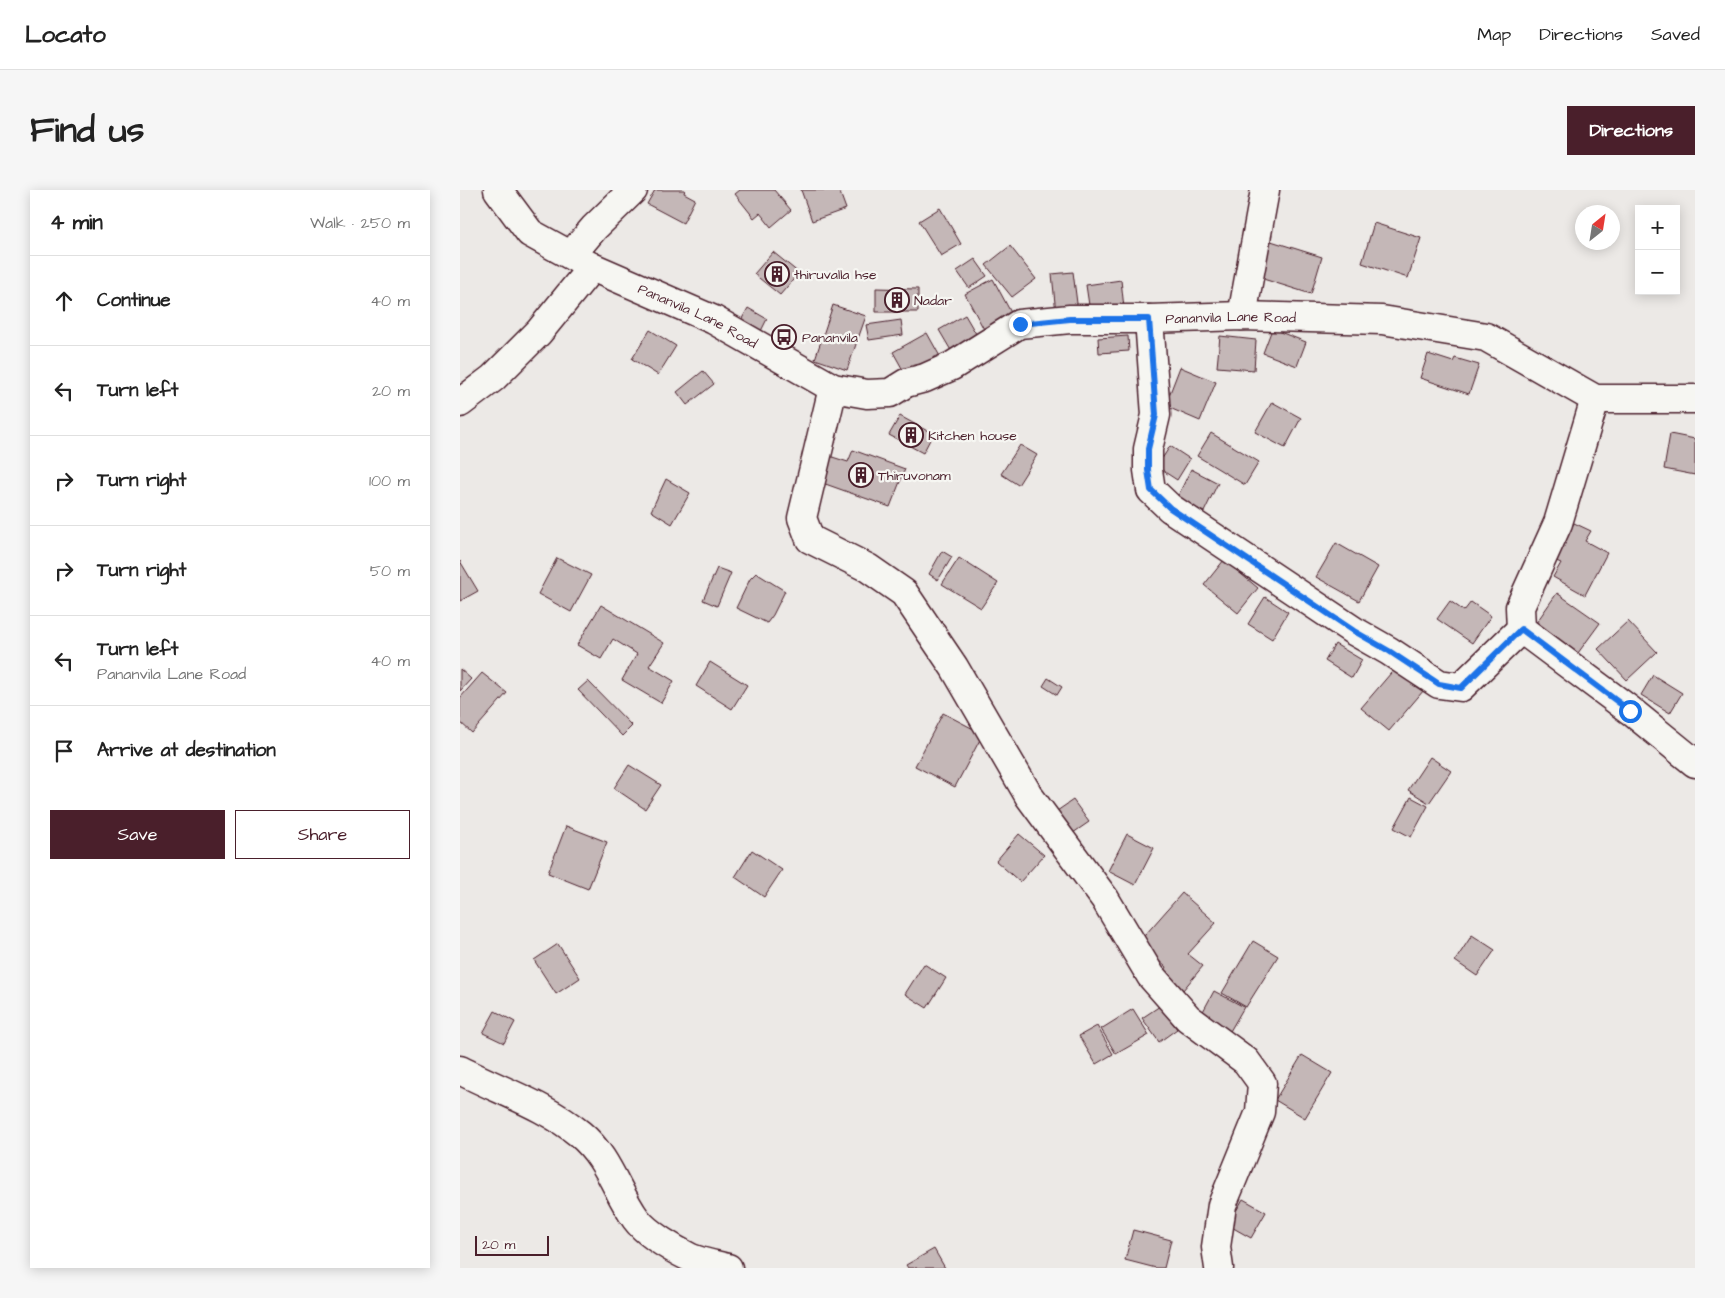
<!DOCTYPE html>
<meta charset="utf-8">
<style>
:root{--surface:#fff;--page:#f6f6f6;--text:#222;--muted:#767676;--line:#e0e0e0;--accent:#4a1f2b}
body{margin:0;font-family:"Architects Daughter",sans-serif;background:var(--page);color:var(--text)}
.controls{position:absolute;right:15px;top:15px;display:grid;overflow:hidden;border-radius:0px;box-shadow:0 2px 12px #0003}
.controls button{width:45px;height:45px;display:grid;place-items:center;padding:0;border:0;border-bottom:1px solid var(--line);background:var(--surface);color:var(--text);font:25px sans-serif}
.compass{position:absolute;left:1115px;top:15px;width:45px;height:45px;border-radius:50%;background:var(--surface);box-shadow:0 2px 12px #0003;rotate:30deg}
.scale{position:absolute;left:15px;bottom:12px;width:74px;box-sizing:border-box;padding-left:5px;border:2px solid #4a1f2b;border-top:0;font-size:14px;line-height:18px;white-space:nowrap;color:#4a1f2b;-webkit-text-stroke:4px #f6f6f2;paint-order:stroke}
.stop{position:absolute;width:15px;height:15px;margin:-11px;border:4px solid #1a73e8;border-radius:50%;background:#fff}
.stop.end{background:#1a73e8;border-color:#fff;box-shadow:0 1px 5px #0008}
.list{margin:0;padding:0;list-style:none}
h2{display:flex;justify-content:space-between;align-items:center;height:65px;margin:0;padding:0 20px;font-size:21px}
h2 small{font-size:16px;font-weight:400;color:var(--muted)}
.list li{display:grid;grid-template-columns:32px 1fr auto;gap:15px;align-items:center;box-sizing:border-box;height:90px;padding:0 20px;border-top:1px solid var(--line)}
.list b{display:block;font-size:19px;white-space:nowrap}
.list p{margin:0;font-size:16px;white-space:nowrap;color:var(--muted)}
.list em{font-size:16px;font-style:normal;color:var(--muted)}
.actions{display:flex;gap:10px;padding:15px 20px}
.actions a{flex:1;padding:11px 0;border:1px solid var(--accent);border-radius:0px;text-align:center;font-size:18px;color:var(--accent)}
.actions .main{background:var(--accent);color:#fff}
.icon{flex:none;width:28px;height:28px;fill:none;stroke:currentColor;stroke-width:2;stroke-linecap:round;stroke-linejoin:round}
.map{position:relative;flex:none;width:1235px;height:1078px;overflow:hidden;border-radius:0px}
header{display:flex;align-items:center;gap:30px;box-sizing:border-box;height:70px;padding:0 25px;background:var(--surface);border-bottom:1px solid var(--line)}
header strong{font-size:24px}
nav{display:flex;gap:28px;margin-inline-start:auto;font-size:18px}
.intro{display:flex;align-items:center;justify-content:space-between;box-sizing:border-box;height:120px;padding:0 30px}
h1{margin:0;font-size:35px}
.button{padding:12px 22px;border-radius:0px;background:var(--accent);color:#fff;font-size:18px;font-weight:700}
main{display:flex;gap:30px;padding:0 30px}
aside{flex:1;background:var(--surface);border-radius:0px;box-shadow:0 2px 12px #0003}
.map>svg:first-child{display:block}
.building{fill:#c4b7b7;stroke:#4a1f2b}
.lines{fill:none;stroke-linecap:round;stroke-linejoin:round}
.minor-casing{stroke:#4a1f2b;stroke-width:31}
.minor{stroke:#f6f6f2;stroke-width:28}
.route{stroke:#1a73e8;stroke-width:6}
.labels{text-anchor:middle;stroke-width:4.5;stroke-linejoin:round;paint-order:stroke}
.poi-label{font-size:14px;fill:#4a1f2b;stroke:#f6f6f2;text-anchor:start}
.street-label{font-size:14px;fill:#4a1f2b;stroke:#f6f6f2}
</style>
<header>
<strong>Locato</strong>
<nav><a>Map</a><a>Directions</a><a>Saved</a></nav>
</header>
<div class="intro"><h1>Find us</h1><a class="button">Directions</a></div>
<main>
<aside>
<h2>4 min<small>Walk · 250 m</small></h2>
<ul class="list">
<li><svg class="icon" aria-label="ahead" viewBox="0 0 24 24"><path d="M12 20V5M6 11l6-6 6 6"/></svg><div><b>Continue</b></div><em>40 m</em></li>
<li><svg class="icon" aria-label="left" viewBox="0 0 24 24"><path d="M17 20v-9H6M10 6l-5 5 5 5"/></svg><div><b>Turn left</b></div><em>20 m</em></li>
<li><svg class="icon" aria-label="right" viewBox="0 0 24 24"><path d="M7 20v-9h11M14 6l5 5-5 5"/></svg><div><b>Turn right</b></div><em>100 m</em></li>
<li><svg class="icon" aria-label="right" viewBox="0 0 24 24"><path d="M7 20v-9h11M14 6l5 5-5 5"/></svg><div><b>Turn right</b></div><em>50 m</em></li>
<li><svg class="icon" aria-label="left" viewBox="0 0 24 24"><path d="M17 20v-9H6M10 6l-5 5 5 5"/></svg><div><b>Turn left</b><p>Pananvila Lane Road</p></div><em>40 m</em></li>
<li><svg class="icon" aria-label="arrive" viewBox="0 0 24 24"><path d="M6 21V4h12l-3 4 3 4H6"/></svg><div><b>Arrive at destination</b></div></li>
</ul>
<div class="actions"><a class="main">Save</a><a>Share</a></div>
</aside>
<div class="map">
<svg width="1235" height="1078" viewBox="0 0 1235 1078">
<rect width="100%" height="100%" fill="#ece9e6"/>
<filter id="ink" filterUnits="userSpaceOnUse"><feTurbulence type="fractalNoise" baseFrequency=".02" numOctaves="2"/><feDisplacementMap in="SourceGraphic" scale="10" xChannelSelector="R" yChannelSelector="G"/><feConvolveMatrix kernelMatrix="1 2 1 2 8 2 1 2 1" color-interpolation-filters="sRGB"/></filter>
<g filter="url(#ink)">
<path class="building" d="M195,0H225L224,3L235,9L223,33L187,14Z
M280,0H314L331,20L311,37L300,23L294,28L275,4Z
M341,0H379L386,19L352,31Z
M480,18L501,54L481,66L459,31Z
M914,33L961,48L948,88L902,73Z
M811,51L862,67L851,104L800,88Z
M550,56L576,89L552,107L526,75Z
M313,62L339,83L320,105L294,84Z
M515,69L527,86L509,98L497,81Z
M613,82L618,121L596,123L592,84Z
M533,89L555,130L527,145L505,104Z
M661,90L664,118L630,122L626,95Z
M416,98L458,99V122H416Z
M373,115L406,126L387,180L355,169Z
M288,118L307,129L299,145L279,134Z
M505,125L522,154L496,169L479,140Z
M441,130L443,145L409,150L406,135Z
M812,139L846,152L837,176L803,163Z
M190,140L216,156L198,185L172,169Z
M467,143L482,170L448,189L433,162Z
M668,146L669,161L639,163L638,148Z
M760,146L796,150L794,180L757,177Z
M968,164L993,172L995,168L1019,175L1009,204L960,188Z
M720,177L756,192L740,231L705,216Z
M243,181L254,194L227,215L217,202Z
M812,212L841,228L825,258L795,242Z
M440,226L473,244L463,263L429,245Z
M751,243L799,272L785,295L737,266Z
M1210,244L1235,249V285L1204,279Z
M560,255L577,265L558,295L541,284Z
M710,256L730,269L717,290L697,277Z
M393,260L445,279L430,317L357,291L366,265L388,272Z
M731,279L758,293L744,322L717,308Z
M206,289L230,303L212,334L191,321Z
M1114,333L1131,341L1125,351L1147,363L1125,405L1093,387L1101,373L1094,370Z
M876,353L918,377L899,411L856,387Z
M482,361L492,367L478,390L469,384Z
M97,368L131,385L111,422L78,404Z
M499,368L538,393L521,418L482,394Z
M764,370L798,398L778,423L744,395Z
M0,371L18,401L0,411Z
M257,378L271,383L257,416L243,410Z
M296,383L325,401L313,425L307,433L276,418L290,389Z
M1097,403L1140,433L1118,463L1076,433Z
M805,407L828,422L812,449L788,434Z
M990,411L1004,421L1011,412L1031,426L1012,453L977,429Z
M141,415L204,453L189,476L214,491L201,513L162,490L177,464L153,449L141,469L117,455Z
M1168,431L1197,462L1167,490L1138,459Z
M875,454L902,470L892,488L865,471Z
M250,472L287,495L272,519L236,496Z
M937,476L964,500L929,541L901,518Z
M0,479L11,489L0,501Z
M22,483L47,503L12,543L0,532V508Z
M1193,485L1222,503L1210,523L1181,505Z
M588,488L602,497L597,505L583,496Z
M128,491L172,536L162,546L118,500Z
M483,523L523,544L495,597L455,576Z
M970,567L991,581L969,613L948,600Z
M169,575L201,595L185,619L154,598Z
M951,607L968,616L951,647L934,638Z
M613,610L629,632L613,643L597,621Z
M106,636L147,652L128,699L88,683Z
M559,644L584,665L560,692L536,671Z
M667,644L694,658L675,695L648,681Z
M292,660L322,680L304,707L275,687Z
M722,703L756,733L728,764L743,776L723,800L703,782L706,777L678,753Z
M1012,745L1035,760L1017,786L995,771Z
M793,751L818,766L786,817L762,803Z
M98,754L120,788L96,804L74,770Z
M464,774L486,788L467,818L445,804Z
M754,801L784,817L769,843L740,827Z
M700,816L717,839L699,852L682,828Z
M673,819L689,845L656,864L641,839Z
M35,821L55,832L44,853L23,843Z
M637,836L653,864L636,874L619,846Z
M842,865L872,883L845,928L815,910Z
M783,1009L806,1022L791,1048L768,1035Z
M673,1040L711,1050L704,1078H696L665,1070Z
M474,1059L485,1078H448L446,1075Z"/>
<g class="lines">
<defs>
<g id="minor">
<path id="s1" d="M38,0L70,43L132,77L254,130L373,198L407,204L430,203L446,193L465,188L492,176L559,134L610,129H689L782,126L922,130L1026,147L1135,209H1235"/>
<path d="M111,65L134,38L173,0"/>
<path d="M782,126L805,0"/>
<path d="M689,129L696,225L688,259V280L691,300L710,318L894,441L929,461L979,494L1001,497L1061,439"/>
<path d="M373,198L342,328L350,349L408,378L444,403L494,477L569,606L645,709L691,786L728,828L786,871L802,893L800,922L762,1015L756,1057L759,1078"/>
<path d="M1135,209L1098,333L1060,417L1061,439L1171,521L1235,573"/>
<path d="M0,213L33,188L79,142L132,77"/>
<path d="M0,880C40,901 85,915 120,944C148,967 156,1001 176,1029C187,1044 215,1060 231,1068C243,1073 256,1075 268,1078"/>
</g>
</defs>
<use href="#minor" class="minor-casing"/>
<use href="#minor" class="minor"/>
</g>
</g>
<g class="lines" filter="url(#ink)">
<path class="route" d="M560,134L610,129H689L696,225L688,259V280L691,300L710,318L894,441L929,461L979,494L1001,498L1061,439L1170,521"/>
</g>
<defs>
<symbol id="building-ring" viewBox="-11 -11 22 22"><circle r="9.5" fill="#f6f6f2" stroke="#4a1f2b" stroke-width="1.5"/><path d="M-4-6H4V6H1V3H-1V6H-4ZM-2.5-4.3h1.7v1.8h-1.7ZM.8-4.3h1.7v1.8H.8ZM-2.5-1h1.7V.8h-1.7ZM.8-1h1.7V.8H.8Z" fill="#4a1f2b"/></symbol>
<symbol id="bus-ring" viewBox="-11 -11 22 22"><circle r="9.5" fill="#f6f6f2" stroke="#4a1f2b" stroke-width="1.5"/><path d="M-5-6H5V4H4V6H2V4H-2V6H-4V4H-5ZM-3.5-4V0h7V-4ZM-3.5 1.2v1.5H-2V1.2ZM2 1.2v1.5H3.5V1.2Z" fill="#4a1f2b"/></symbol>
</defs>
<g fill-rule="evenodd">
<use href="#building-ring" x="303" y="70" width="28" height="28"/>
<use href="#building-ring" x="423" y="96" width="28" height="28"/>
<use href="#bus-ring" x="310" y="133" width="28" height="28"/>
<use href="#building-ring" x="437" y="231" width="28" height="28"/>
<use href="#building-ring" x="387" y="271" width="28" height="28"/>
</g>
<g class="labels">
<g class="poi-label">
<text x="334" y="89">thiruvalla hse</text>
<text x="454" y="115">Nadar</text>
<text x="342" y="152">Pananvila</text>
<text x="468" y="250">Kitchen house</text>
<text x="418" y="290">Thiruvonam</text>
</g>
<g class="street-label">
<text dy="5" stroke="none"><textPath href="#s1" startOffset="241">Pananvila Lane Road</textPath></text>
<text dy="5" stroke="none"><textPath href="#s1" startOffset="811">Pananvila Lane Road</textPath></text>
</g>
</g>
</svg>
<div class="controls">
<button>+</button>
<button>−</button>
</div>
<svg class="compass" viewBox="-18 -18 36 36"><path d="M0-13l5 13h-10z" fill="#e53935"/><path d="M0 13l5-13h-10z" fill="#767676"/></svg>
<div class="scale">20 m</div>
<div class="stop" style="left:1170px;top:521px"></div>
<div class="stop end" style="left:560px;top:134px"></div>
</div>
</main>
